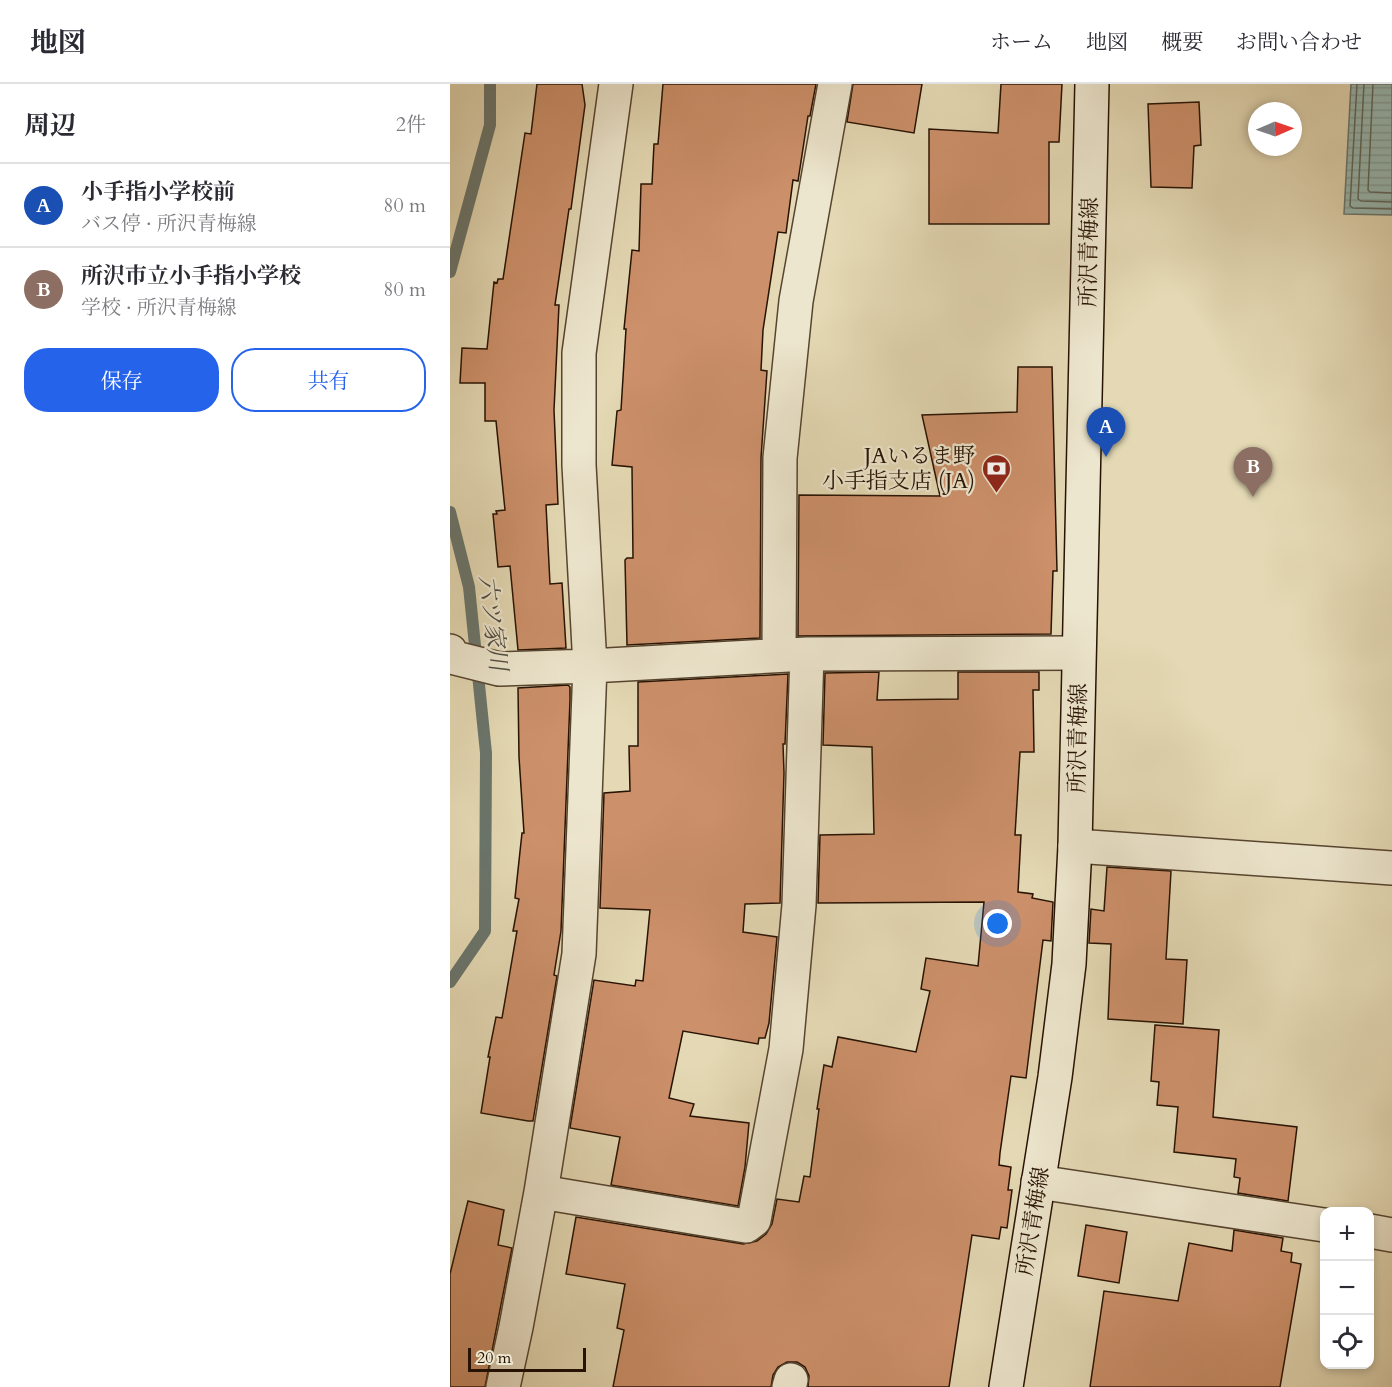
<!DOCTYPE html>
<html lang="ja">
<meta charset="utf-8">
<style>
:root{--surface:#fff;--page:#f7f7f7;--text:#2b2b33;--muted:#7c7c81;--line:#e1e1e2;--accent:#2563eb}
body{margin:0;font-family:Cardo,"Noto Serif JP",serif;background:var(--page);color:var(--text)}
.controls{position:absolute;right:18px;bottom:18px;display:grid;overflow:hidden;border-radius:12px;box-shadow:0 3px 9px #0003}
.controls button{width:54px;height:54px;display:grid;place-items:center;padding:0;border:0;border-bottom:2px solid var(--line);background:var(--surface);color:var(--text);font:30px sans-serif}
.compass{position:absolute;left:798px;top:18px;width:54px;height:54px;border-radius:50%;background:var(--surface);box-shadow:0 3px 9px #0003;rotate:88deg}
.scale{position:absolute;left:18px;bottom:15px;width:118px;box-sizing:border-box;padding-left:6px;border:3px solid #271203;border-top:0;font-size:16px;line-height:21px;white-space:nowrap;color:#271203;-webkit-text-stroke:4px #ede6ce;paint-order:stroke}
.you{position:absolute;left:548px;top:840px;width:21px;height:21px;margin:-15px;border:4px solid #fff;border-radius:50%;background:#1a73e8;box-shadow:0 0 0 9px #1a73e833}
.badge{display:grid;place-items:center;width:39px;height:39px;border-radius:50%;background:var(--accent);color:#fff;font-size:20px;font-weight:700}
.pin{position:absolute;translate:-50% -50px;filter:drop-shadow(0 2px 3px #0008)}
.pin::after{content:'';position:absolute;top:32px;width:21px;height:18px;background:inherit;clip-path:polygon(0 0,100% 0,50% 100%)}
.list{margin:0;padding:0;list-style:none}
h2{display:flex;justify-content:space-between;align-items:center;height:78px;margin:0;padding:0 24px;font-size:26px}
h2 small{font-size:20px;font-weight:400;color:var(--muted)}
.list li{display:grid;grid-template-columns:39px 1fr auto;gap:18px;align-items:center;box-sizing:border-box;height:84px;padding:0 24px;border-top:2px solid var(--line)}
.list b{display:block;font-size:22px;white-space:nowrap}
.list p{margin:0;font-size:20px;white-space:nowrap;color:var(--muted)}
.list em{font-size:20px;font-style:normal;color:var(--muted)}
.actions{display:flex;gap:12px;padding:18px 24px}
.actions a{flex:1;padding:14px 0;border:2px solid var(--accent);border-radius:24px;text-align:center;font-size:21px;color:var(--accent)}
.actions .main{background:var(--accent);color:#fff}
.icon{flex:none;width:33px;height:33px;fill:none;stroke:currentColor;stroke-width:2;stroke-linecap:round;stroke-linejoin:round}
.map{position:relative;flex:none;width:942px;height:1303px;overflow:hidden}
header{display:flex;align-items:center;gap:36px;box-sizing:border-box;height:84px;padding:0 30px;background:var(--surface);border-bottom:2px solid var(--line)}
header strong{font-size:28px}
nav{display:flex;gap:33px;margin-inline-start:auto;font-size:21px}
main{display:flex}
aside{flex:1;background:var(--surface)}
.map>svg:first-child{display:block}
.water{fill:url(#water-rules);stroke:#6a766d;stroke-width:1.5}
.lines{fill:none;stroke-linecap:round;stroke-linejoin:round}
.shore{stroke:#5f665b;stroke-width:1.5}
.stream{stroke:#6a766d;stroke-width:12}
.building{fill:#cc906a;stroke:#271203;stroke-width:1.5}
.minor-casing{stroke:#56442f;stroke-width:36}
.secondary-casing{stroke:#271203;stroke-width:36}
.minor{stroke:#ede6ce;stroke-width:33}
.secondary{stroke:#ede6ce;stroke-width:33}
.labels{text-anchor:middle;stroke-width:4.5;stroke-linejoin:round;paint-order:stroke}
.street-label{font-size:22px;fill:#271203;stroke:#ede6ce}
.poi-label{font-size:22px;fill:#271203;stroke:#ede6ce;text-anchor:end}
.water-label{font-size:24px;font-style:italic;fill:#4e4c41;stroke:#ede6ce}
</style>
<header>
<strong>地図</strong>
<nav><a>ホーム</a><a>地図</a><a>概要</a><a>お問い合わせ</a></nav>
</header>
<main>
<aside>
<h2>周辺<small>2件</small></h2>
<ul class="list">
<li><span class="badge" style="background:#1a4fb4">A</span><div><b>小手指小学校前</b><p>バス停 · 所沢青梅線</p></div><em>80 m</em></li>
<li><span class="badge" style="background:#8d6e63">B</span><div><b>所沢市立小手指小学校</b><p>学校 · 所沢青梅線</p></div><em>80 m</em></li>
</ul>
<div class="actions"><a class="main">保存</a><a>共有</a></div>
</aside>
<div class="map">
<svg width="942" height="1303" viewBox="0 0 942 1303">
<defs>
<pattern id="water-rules" width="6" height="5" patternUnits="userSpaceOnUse" patternTransform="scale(1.5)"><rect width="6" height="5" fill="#97b9b3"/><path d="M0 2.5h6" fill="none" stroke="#829e98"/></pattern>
</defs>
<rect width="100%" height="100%" fill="#e4d9b4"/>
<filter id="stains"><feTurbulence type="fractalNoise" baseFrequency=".00333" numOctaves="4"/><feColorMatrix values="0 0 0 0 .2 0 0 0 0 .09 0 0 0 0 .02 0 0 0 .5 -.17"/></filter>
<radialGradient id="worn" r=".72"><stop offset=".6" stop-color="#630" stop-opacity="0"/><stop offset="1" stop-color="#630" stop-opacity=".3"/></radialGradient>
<path class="water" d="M901,0H942V131L894,130Z"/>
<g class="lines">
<path class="shore" d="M907,0L900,122L903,124L942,125
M914,0L908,115L911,117L942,118
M923,0L918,106L920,108L942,109"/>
<path class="stream" d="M0,188L40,41V0
M0,428L19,503L36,669L35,847L0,898"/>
</g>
<path class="building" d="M87,0H132L135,21L121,125H119L105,221H109L104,326L108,420L96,421L100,500L112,499L116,564L68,566L60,482L48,483L43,430H47L46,427L55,426L46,337H35V299H10L12,264L37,265L44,198L47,199L48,195H53L75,49L81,50Z
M213,0H366L360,32H358L348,97L343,96L336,149L328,148L313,246L311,286L317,287L311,374L310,554L177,561L175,476L177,474H183L182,383L162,381L167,327L171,326L176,245H174L182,166L189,167L191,100H202L204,60H208Z
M403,0H472L464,49L397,38Z
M551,0H612L609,58H599V140H479V45L548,49Z
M749,18L751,61L744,62L742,104L701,103L698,20Z
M568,283H602L607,487H603L601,550L348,552L349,411L490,412L472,331L567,328Z
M429,588L427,616L508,615V588H589V606H583L584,668H570L565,751H571L568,808L583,810L582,814L603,818L601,857L593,856L576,994L561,992L550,1069L549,1081L561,1083L558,1106H562L557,1144L551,1143L549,1155L522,1151L499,1303H358L359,1292L355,1283L347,1278H337L328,1283L323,1291L321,1303H163L174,1246L167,1244L175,1200L116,1190L126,1133L293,1160L307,1157L316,1150L322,1140L327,1115L349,1118L354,1092L360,1093L369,1025H367L374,981L382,983L388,953L466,968L480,907L471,905L476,874L528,882L534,818L368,819L370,751L424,750L422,663L373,661L375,589Z
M338,590L335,660H333L334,689L330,819L295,820L293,848L327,853L319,939L315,954H309L308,960L233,947L219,1014L244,1020L240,1032L299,1039L295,1083L288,1122L161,1101L170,1053L120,1044L144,896L185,902L186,896L193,897L200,826L150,824L154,709L180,707L179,662H188V598Z
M118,601L120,603V616L111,847L104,891L107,892L83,1037H78L31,1029L40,973H38L46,933L52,934L67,847H63L69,815L65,814L72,749H74L69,673L68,604Z
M657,783L721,787L716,875L737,876L733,940L658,935L661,860L639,859L641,825L654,827Z
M705,941L769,946L763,1033L847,1043L838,1117L788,1109L790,1094L784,1093L786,1075L724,1068L728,1023L707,1021L709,998L701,997Z
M18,1117L54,1126L48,1161L62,1164L35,1303H0V1190Z
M636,1141L677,1148L669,1199L628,1192Z
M784,1146L833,1154L831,1167L842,1169L841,1178L851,1180L830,1303H640L654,1207L728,1217L739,1159L782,1167Z"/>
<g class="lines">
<defs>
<path id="minor" d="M0,567L1,573L49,585L140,582L357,570L628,569
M329,571L330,374L346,217L385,0
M625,762L942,784
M588,1098L874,1141
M91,1108L296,1142L304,1136L336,965L349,821L357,570
M920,1147L942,1151
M53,1303L66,1243L91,1108L129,870L140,582L129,381V269L166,0
M339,1303L341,1296"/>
<path id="secondary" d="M556,1303L605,993L619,880L625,762L642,0"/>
</defs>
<use href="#minor" class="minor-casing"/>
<use href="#secondary" class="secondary-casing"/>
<use href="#minor" class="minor"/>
<use href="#secondary" class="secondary"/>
</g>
<defs>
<symbol id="bank-pin" viewBox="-11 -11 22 30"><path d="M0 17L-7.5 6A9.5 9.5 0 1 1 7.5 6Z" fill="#8f2418" stroke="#ede6ce"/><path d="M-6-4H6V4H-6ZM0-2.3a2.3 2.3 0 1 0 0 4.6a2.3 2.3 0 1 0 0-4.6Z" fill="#fff"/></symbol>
</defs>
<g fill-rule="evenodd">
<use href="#bank-pin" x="530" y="368" width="33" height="45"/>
</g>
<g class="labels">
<g class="street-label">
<text transform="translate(638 168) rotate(-89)" y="8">所沢青梅線</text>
<text transform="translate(627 654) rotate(-89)" y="8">所沢青梅線</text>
<text transform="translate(582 1137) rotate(-81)" y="8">所沢青梅線</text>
</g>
<g class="poi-label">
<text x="525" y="379">JAいるま野<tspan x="525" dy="25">小手指支店 (JA)</tspan></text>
</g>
<g class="water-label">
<text transform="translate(43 539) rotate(83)" y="8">六ツ家川</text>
</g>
</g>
<rect width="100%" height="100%" filter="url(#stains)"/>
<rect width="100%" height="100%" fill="url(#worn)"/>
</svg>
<div class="controls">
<button>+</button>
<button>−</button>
<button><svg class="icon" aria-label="locate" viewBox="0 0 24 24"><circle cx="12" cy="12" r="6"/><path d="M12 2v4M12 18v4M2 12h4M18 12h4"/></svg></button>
</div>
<svg class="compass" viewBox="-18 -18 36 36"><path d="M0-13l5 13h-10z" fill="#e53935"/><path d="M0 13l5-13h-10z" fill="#7c7c81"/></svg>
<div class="scale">20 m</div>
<div class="you"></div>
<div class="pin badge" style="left:656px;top:373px;background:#1a4fb4">A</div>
<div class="pin badge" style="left:803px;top:413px;background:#8d6e63">B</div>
</div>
</main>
